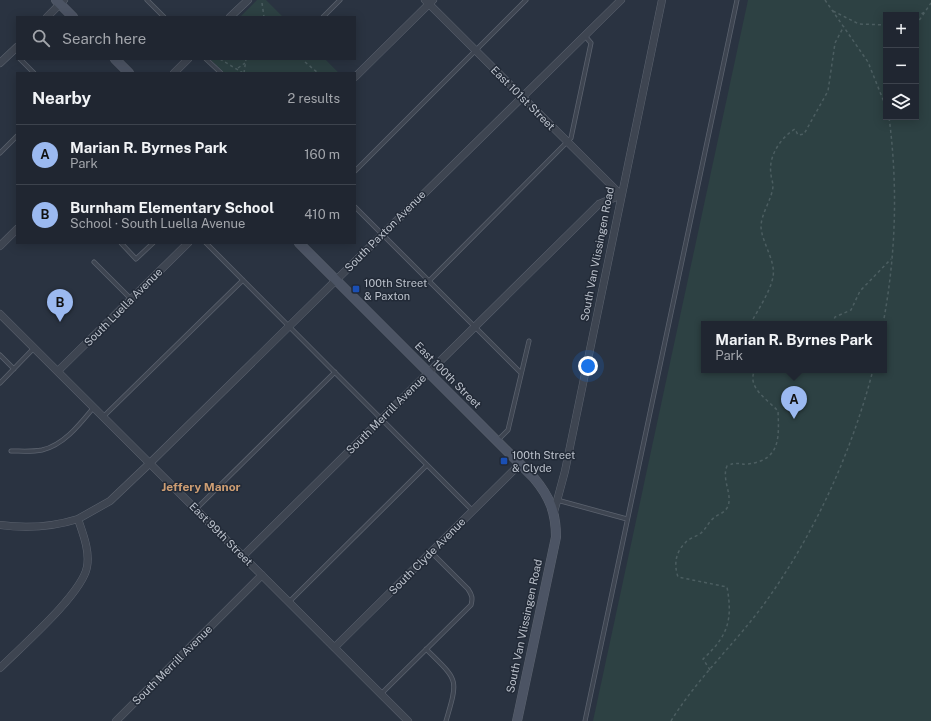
<!DOCTYPE html>
<meta charset="utf-8">
<style>
:root{--surface:#202631;--page:#2d323d;--text:#f1f3f6;--muted:#a2a5ab;--line:#3d434d;--accent:#9bb9f0}
body{margin:0;font-family:"Public Sans",sans-serif;background:var(--page);color:var(--text)}
.controls{position:absolute;right:12px;top:12px;display:grid;overflow:hidden;border-radius:0px;box-shadow:0 2px 10px #0003}
.controls button{width:36px;height:36px;display:grid;place-items:center;padding:0;border:0;border-bottom:1px solid var(--line);background:var(--surface);color:var(--text);font:20px sans-serif}
.you{position:absolute;left:588px;top:366px;width:14px;height:14px;margin:-10px;border:3px solid #fff;border-radius:50%;background:#1a73e8;box-shadow:0 0 0 6px #1a73e833}
.badge{display:grid;place-items:center;width:26px;height:26px;border-radius:50%;background:var(--accent);color:#111;font-size:13px;font-weight:700}
.pin{position:absolute;translate:-50% -33px;filter:drop-shadow(0 1px 2px #0008)}
.pin::after{content:'';position:absolute;top:21px;width:14px;height:12px;background:inherit;clip-path:polygon(0 0,100% 0,50% 100%)}
.popup{position:absolute;left:701px;top:321px;width:186px;height:52px;box-sizing:border-box;display:grid;place-content:center;border-radius:0px;background:var(--surface);filter:drop-shadow(0 1px 3px #0005);font-size:13px;white-space:nowrap;color:var(--muted)}
.popup b{font-size:15px;color:var(--text)}
.popup::after{content:'';position:absolute;left:50%;top:100%;margin-left:-8px;border:8px solid transparent;border-top-color:var(--surface)}
.list{margin:0;padding:0;list-style:none}
h2{display:flex;justify-content:space-between;align-items:center;height:52px;margin:0;padding:0 16px;font-size:17px}
h2 small{font-size:13px;font-weight:400;color:var(--muted)}
.list li{display:grid;grid-template-columns:26px 1fr auto;gap:12px;align-items:center;box-sizing:border-box;height:60px;padding:0 16px;border-top:1px solid var(--line)}
.list b{display:block;font-size:15px;white-space:nowrap}
.list p{margin:0;font-size:13px;white-space:nowrap;color:var(--muted)}
.list em{font-size:13px;font-style:normal;color:var(--muted)}
.icon{flex:none;width:22px;height:22px;fill:none;stroke:currentColor;stroke-width:2;stroke-linecap:round;stroke-linejoin:round}
.map{position:relative;flex:none;width:931px;height:721px;overflow:hidden}
.search{position:absolute;background:var(--surface);box-shadow:0 2px 10px #0003;left:16px;top:16px;width:340px;height:44px;display:flex;align-items:center;gap:10px;box-sizing:border-box;padding:0 14px;border-radius:0px;color:var(--muted);font-size:15px}
.panel{position:absolute;background:var(--surface);box-shadow:0 2px 10px #0003;left:16px;top:72px;width:340px;height:172px;border-radius:0px}
.map>svg:first-child{display:block}
.green{fill:#2d4143;fill-rule:evenodd}
.lines{fill:none;stroke-linecap:round;stroke-linejoin:round}
.lane-casing{stroke:#5c636f;stroke-width:5}
.street-casing{stroke:#5c636f;stroke-width:8}
.secondary-casing{stroke:#5c636f;stroke-width:10}
.path{stroke:#4c5e61;stroke-width:1.5;stroke-dasharray:3 3;stroke-linecap:butt}
.lane{stroke:#3e4551;stroke-width:3.5}
.street{stroke:#3e4551;stroke-width:7}
.secondary{stroke:#4c5464;stroke-width:9}
.transit-dot{fill:#1a4fb4;stroke:#222a37;stroke-width:1.5}
.labels{text-anchor:middle;stroke-width:3;stroke-linejoin:round;paint-order:stroke}
.street-label{font-size:11px;fill:#bbc1cb;stroke:#222a37}
.poi-label{font-size:11px;fill:#bbc1cb;stroke:#222a37;text-anchor:start}
.neighbourhood-label{font-size:12px;font-weight:bold;fill:#ce9e73;stroke:#222a37}
</style>
<div class="map">
<svg width="931" height="721" viewBox="0 0 931 721">
<rect width="100%" height="100%" fill="#2a3341"/>
<path class="green" d="M257,0H266L283,17H240Z
M748,0H931V721H593ZM886,15H916V117H886ZM704,324H884V370H704Z
M210,59H325L339,73H224Z"/>
<g class="lines">
<defs>
<path id="lane" d="M147,0L164,17
M323,17L340,0
M20,59L34,73
M206,59L221,73
M0,153L17,136
M355,171L526,0
M355,207L521,373
M121,243L136,259L153,243
M206,243L473,511
M94,262L131,299
M429,281L571,138L591,43L585,36
M0,355L14,369
M0,383L34,348
M103,417L243,280
M497,441L508,430L529,341
M11,451C21,451 32,452 42,450C64,445 80,424 94,407
M557,500L627,519
M196,509L335,372
M289,602L427,465
M426,649C458,681 459,677 446,721
M381,694L471,605C473,598 472,595 468,589L431,552
M585,721L737,0"/>
<path id="street" d="M47,17L64,0
M230,17L248,0
M0,63L17,47
M174,73L188,59
M355,77L433,0
M0,246L17,229
M0,314L408,721
M58,371L188,243
M554,512L565,471L662,0
M0,525C28,529 52,527 78,519
M243,556L599,204L621,195L425,0
M335,647L520,464
M0,668C22,646 82,594 87,567C90,551 83,534 78,519L110,501L150,463L621,0
M116,721L262,575"/>
<path id="secondary" d="M56,0L73,17
M115,59L129,73
M299,243L534,478C550,497 556,513 556,537L517,721"/>
</defs>
<use href="#lane" class="lane-casing"/>
<use href="#street" class="street-casing"/>
<use href="#secondary" class="secondary-casing"/>
<path class="path" d="M825,0L868,62L886,107
M262,3L264,17
M833,11L859,24L886,25
M916,16L925,12
M916,25L931,3
M220,59L243,73
M305,62L318,73
M238,68L245,63
M244,73L246,59
M754,324L752,321C759,308 770,292 773,277C776,261 762,243 761,227C761,213 772,200 773,186C773,182 771,178 771,174C768,157 780,138 795,129L798,135L804,134L828,91L835,43L844,26
M832,324L835,317L851,310L860,291L891,259
M883,324C896,255 898,186 889,117
M710,670L703,659C728,636 733,620 727,587L678,577C674,565 675,553 685,543C689,538 696,537 701,533C706,529 709,521 715,517C719,514 724,513 727,508C734,496 721,480 727,466C737,461 739,465 748,464C781,460 779,437 778,411C767,399 746,387 755,370
M671,721C698,677 737,642 767,600C816,531 852,451 873,370"/>
<use href="#lane" class="lane"/>
<use href="#street" class="street"/>
<use href="#secondary" class="secondary"/>
</g>
<g class="transit-dot">
<rect x="352" y="285" width="8" height="8" rx="2"/>
<rect x="500" y="457" width="8" height="8" rx="2"/>
</g>
<g class="labels">
<g class="street-label">
<text transform="translate(523 98) rotate(45)" y="4">East 101st Street</text>
<text transform="translate(385 231) rotate(-45)" y="4">South Paxton Avenue</text>
<text transform="translate(597 254) rotate(-79)" y="4">South Van Vlissingen Road</text>
<text transform="translate(123 307) rotate(-45)" y="4">South Luella Avenue</text>
<text transform="translate(448 375) rotate(45)" y="4">East 100th Street</text>
<text transform="translate(386 414) rotate(-45)" y="4">South Merrill Avenue</text>
<text transform="translate(221 534) rotate(45)" y="4">East 99th Street</text>
<text transform="translate(427 556) rotate(-45)" y="4">South Clyde Avenue</text>
<text transform="translate(524 626) rotate(-78)" y="4">South Van Vlissingen Road</text>
<text transform="translate(172 665) rotate(-45)" y="4">South Merrill Avenue</text>
</g>
<g class="poi-label">
<text x="364" y="287">100th Street<tspan x="364" dy="13">&amp; Paxton</tspan></text>
<text x="512" y="459">100th Street<tspan x="512" dy="13">&amp; Clyde</tspan></text>
</g>
<g class="neighbourhood-label">
<text x="201" y="491">Jeffery Manor</text>
</g>
</g>
</svg>
<div class="controls">
<button>+</button>
<button>−</button>
<button><svg class="icon" aria-label="layers" viewBox="0 0 24 24"><path d="M12 4l9 5-9 5-9-5zM3 14l9 5 9-5"/></svg></button>
</div>
<div class="you"></div>
<div class="pin badge" style="left:794px;top:419px">A</div>
<div class="popup"><b>Marian R. Byrnes Park</b>Park</div>
<div class="pin badge" style="left:60px;top:322px">B</div>
<div class="search"><svg class="icon" aria-label="search" viewBox="0 0 24 24"><circle cx="10" cy="10" r="6"/><path d="M15 15l6 6"/></svg>Search here</div>
<section class="panel">
<h2>Nearby<small>2 results</small></h2>
<ul class="list">
<li><span class="badge">A</span><div><b>Marian R. Byrnes Park</b><p>Park</p></div><em>160 m</em></li>
<li><span class="badge">B</span><div><b>Burnham Elementary School</b><p>School · South Luella Avenue</p></div><em>410 m</em></li>
</ul>
</section>
</div>
